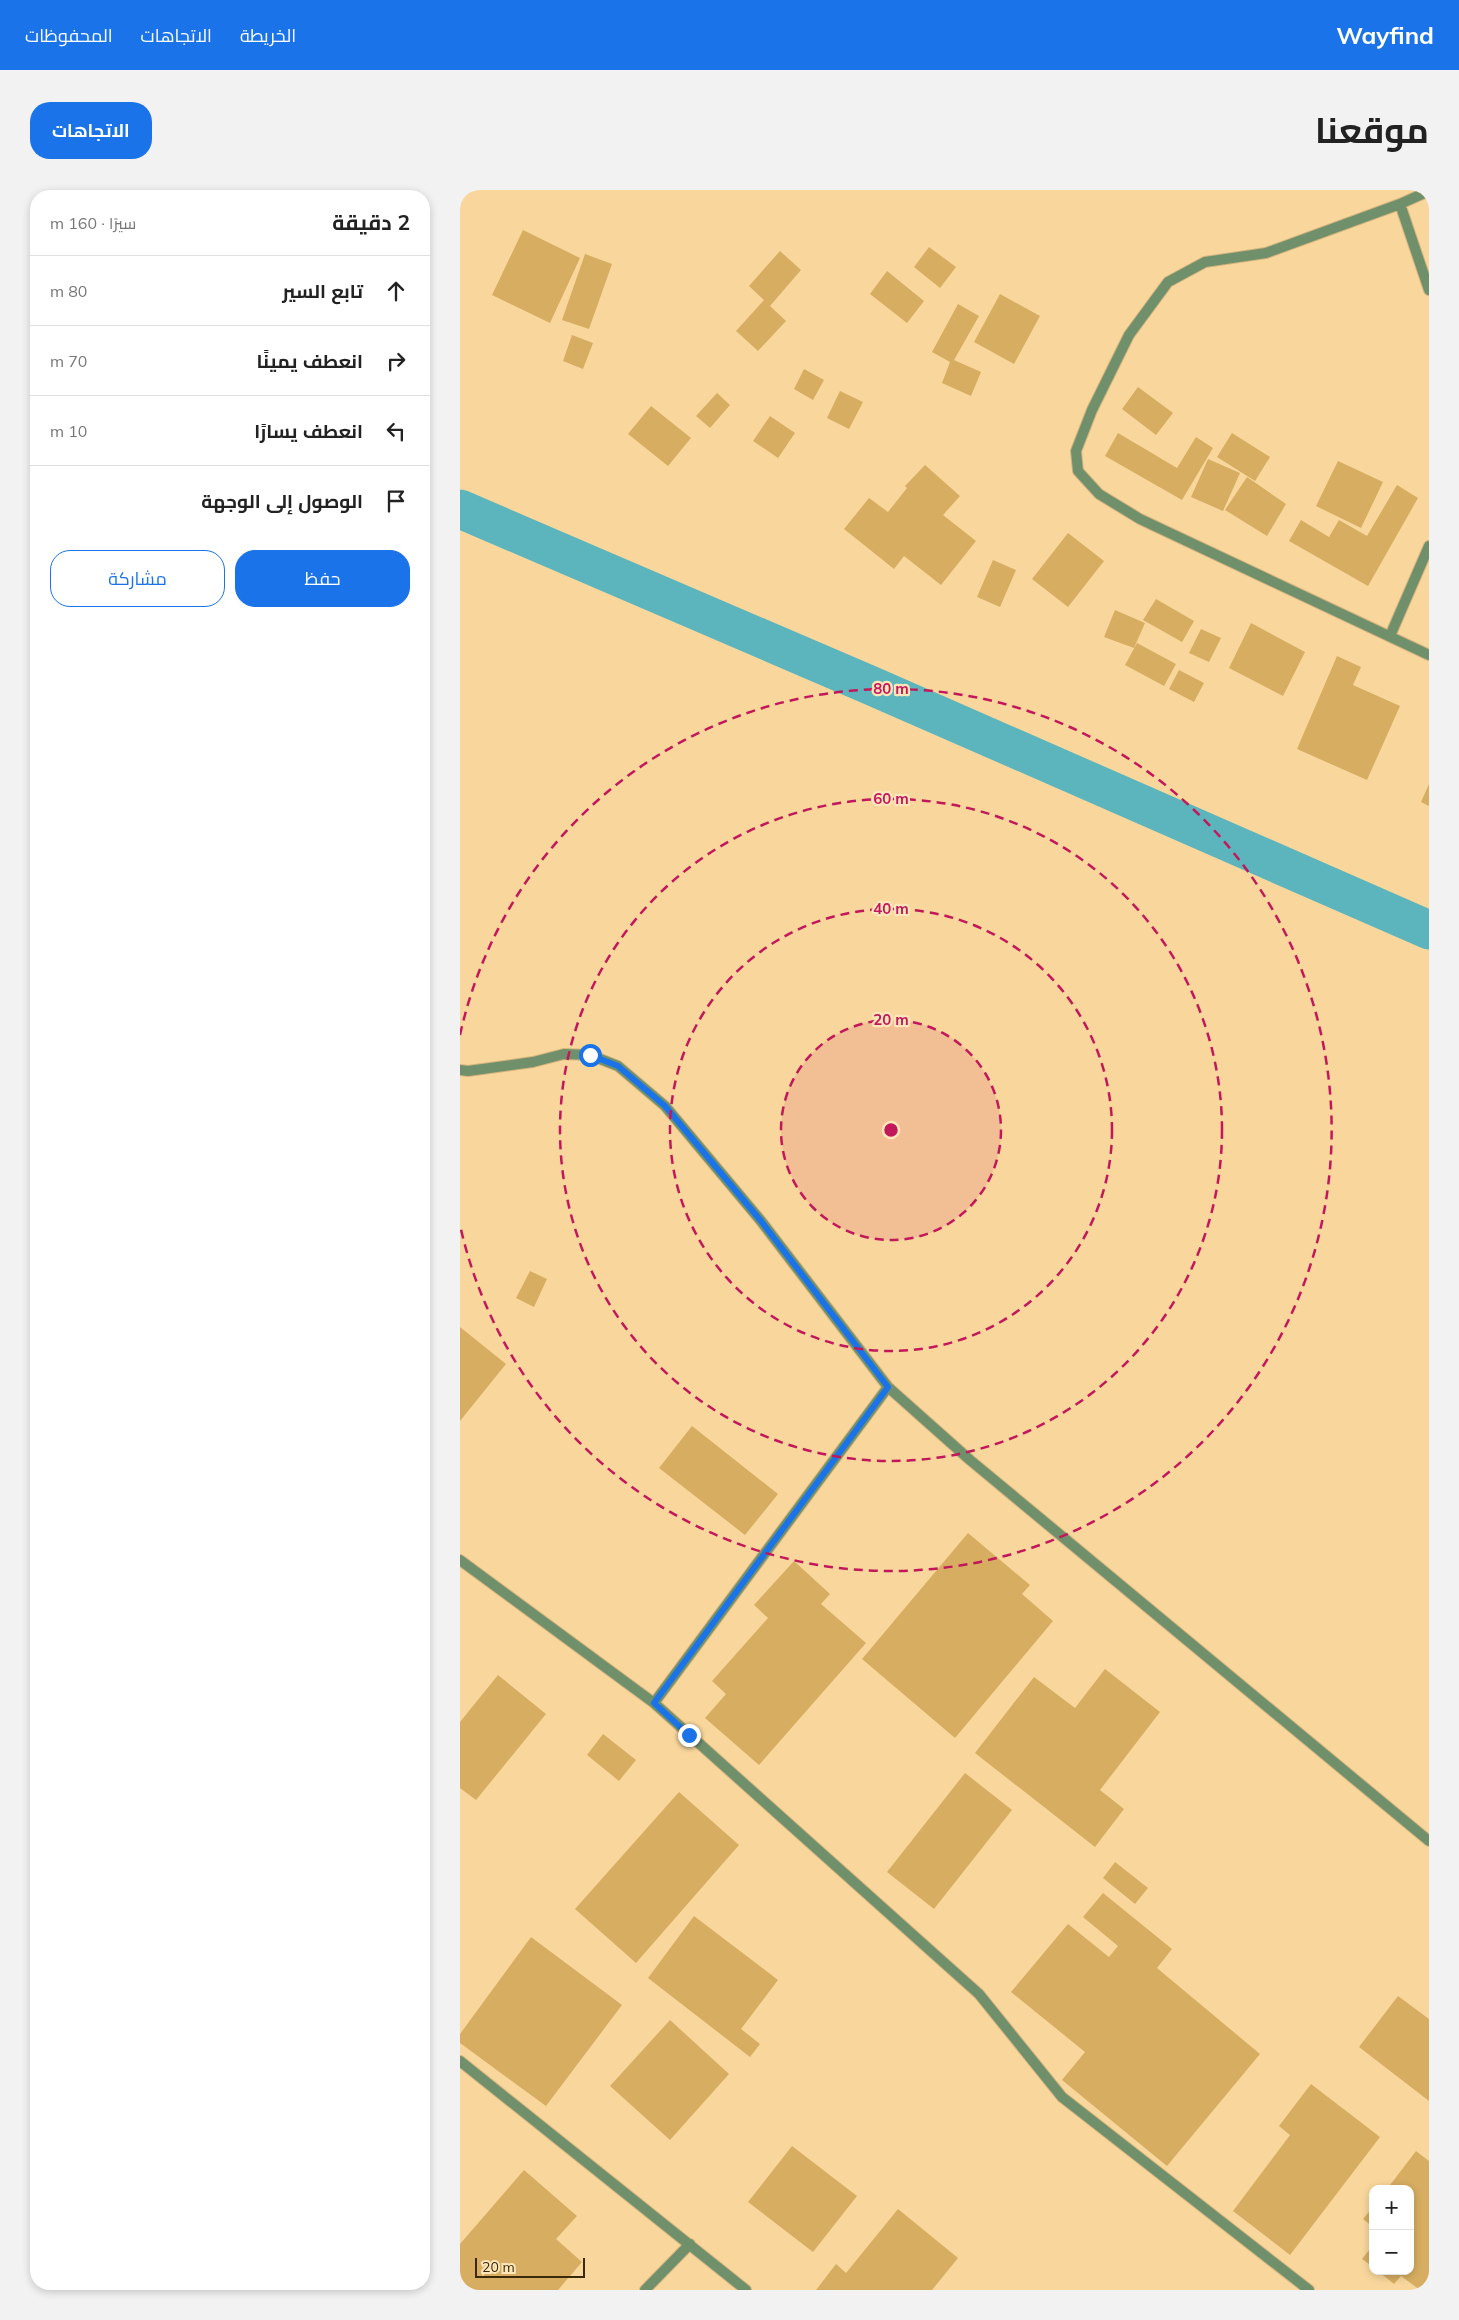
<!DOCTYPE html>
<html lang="ar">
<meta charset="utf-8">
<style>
:root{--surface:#fff;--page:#f2f2f2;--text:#222;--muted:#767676;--line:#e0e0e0;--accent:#1a73e8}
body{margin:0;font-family:Mulish,Cairo,sans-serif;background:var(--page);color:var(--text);direction:rtl}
.controls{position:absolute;right:15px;bottom:15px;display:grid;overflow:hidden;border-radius:10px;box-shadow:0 2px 8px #0003}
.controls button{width:45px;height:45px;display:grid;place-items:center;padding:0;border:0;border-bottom:1px solid var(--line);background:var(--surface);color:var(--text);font:25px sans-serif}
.scale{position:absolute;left:15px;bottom:12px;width:110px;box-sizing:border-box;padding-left:5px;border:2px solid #3a2a09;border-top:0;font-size:14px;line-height:18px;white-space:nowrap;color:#3a2a09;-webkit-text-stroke:4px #ffe6ba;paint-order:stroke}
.stop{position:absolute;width:15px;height:15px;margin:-11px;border:4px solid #1a73e8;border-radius:50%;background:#fff}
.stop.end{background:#1a73e8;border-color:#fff;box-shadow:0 1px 5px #0008}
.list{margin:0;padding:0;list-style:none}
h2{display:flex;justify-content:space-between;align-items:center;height:65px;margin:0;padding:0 20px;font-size:21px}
h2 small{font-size:16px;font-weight:400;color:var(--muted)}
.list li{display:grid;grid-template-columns:32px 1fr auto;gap:15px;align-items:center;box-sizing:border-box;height:70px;padding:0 20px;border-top:1px solid var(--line)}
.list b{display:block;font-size:19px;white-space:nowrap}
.list em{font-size:16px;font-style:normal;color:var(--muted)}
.actions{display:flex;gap:10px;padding:15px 20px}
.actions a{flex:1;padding:11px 0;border:1px solid var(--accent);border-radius:20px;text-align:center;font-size:18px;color:var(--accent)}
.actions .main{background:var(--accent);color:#fff}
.icon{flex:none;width:28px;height:28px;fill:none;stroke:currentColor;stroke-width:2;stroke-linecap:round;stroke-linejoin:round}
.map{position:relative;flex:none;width:969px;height:2100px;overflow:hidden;direction:ltr;border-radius:20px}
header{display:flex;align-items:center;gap:30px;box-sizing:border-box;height:70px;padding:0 25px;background:var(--accent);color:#fff}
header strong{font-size:24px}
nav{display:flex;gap:28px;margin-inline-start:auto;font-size:18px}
.intro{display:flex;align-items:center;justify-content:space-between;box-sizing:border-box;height:120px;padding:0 30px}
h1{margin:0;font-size:35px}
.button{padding:12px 22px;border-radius:20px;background:var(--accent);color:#fff;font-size:18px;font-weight:700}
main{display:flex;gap:30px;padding:0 30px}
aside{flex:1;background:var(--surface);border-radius:20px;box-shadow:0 2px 8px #0003}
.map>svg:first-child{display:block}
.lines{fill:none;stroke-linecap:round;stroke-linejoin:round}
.canal{stroke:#5cb5bc;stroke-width:39}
.building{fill:#d6ad61}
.street-casing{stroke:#d3b47f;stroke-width:12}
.street{stroke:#6f906b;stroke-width:10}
.route{stroke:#1a73e8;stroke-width:6}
.ring{fill:none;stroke:#c2185b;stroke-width:2.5;stroke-dasharray:9 6}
.centre{fill:#c2185b;stroke:#ffe6ba;stroke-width:2.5}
.ring-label{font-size:15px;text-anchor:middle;font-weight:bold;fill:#c2185b;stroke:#ffe6ba;stroke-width:4.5;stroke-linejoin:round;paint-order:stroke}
</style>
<header>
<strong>Wayfind</strong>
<nav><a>الخريطة</a><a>الاتجاهات</a><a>المحفوظات</a></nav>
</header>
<div class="intro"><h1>موقعنا</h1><a class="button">الاتجاهات</a></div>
<main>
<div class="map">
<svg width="969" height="2100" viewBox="0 0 969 2100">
<rect width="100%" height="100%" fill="#f9d79c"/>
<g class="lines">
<path class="canal" d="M0,319L412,496L969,740"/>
</g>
<path class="building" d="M63,40L120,68L90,133L32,105Z
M469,57L496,77L480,98L454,77Z
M320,61L341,80L310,116L326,131L298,161L276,141L304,110L289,96Z
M125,64L152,74L129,139L102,130Z
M427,81L464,111L447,133L410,104Z
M540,104L580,126L554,174L514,152Z
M498,114L519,126L494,170L521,182L511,206L482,193L490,172L472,162Z
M112,145L133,153L123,179L103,171Z
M344,179L364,190L353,210L334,199Z
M678,197L713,223L696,245L662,219Z
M380,201L403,212L389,239L367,228Z
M257,203L270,215L250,238L236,226Z
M191,216L231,248L208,276L168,244Z
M310,226L335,243L318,268L293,251Z
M658,243L717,278L736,247L753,258L722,310L645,266Z
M772,243L810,267L795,291L757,267Z
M748,269L780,283L763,321L731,307Z
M878,271L923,292L901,338L856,316Z
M465,275L500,306L483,325L516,351L481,395L444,366L434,379L384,339L409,308L428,322L447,298L445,296Z
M787,287L826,314L807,346L765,320Z
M937,295L958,308L908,396L829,351L841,330L869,347L879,330L907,346Z
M608,343L644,371L608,417L572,389Z
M533,370L556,380L540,417L517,407Z
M696,409L734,431L722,452L683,430Z
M655,420L685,433L674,458L644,447Z
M791,433L845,462L823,506L769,478Z
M741,439L761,448L749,472L729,463Z
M677,453L716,474L704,496L665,475Z
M877,466L901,477L893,495L940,516L907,590L837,559Z
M719,480L744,493L734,512L709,499Z
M969,594V616L961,612Z
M70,1081L87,1089L74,1117L56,1108Z
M0,1137L46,1174L0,1231Z
M232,1236L318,1304L285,1345L199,1278Z
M508,1343L570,1395L562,1404L593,1431L495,1548L402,1469Z
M334,1371L370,1404L361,1414L406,1453L299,1575L245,1528L266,1504L252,1491L308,1428L294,1415Z
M645,1479L700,1522L640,1600L664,1619L635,1657L515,1563L574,1487L615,1518Z
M38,1485L86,1524L16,1610L0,1598V1532Z
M143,1544L176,1570L159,1591L127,1565Z
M505,1583L552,1620L474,1719L427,1682Z
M219,1602L279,1655L176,1773L115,1719Z
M655,1672L688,1698L675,1714L643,1688Z
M643,1703L712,1759L697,1778L800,1864L707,1976L602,1890L625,1862L551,1802L608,1734L649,1767L658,1756L623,1727Z
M234,1726L318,1790L281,1839L300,1854L290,1867L188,1788Z
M71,1747L162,1815L86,1916L0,1853V1844Z
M938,1806L969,1829V1911L899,1857Z
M210,1830L269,1884L210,1950L150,1896Z
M851,1894L920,1947L830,2065L773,2021L830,1945L819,1936Z
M332,1956L397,2006L353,2062L288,2012Z
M956,1961L969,1971V2100H960L941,2086L934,2094L918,2081H950V1999H927Z
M64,1980L117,2026L96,2049L122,2072L98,2100H0V2054Z
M913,2017V2037L903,2029Z
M438,2019L498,2068L472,2100H356L376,2074L386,2083Z
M913,2055V2077L902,2069Z"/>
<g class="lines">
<defs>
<path id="street" d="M969,1L940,14L806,63L745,72L708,92L669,145L632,220L616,261L618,281L639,304L680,329L969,465
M940,14L969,100
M930,446L969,356
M0,880L8,881L73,872L104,864L130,865L158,876L205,916L301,1031L428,1197L510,1270L969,1651
M428,1197L194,1513L519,1804L602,1907L849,2100
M0,1370L194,1513
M0,1871L286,2100
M185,2100L230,2054"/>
</defs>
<use href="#street" class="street-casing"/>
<use href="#street" class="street"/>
</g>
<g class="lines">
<path class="route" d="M130,865L158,876L205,916L301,1031L428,1197L194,1513L229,1545"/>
</g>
<circle cx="431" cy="940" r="110" fill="#c2185b" fill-opacity=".12"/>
<g class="ring">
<circle cx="431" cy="940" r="110"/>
<circle cx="431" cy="940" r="221"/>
<circle cx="431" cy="940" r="331"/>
<path d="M0 845A441 441 0 1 1 0 1035"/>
</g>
<circle cx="431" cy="940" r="8" class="centre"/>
<g class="ring-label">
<text x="431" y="504">80 m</text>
<text x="431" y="614">60 m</text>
<text x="431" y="724">40 m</text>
<text x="431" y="835">20 m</text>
</g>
</svg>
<div class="controls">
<button>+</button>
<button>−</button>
</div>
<div class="scale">20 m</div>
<div class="stop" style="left:130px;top:865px"></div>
<div class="stop end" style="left:229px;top:1545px"></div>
</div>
<aside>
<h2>2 دقيقة<small>سيرًا · 160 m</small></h2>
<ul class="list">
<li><svg class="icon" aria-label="ahead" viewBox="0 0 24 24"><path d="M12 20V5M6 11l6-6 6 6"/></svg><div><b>تابع السير</b></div><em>80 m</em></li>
<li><svg class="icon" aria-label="right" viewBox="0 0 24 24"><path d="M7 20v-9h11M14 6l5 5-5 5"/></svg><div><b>انعطف يمينًا</b></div><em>70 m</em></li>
<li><svg class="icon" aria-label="left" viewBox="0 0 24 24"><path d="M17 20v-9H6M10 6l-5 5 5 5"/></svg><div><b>انعطف يسارًا</b></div><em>10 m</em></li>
<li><svg class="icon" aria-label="arrive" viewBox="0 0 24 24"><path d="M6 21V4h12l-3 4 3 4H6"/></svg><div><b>الوصول إلى الوجهة</b></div></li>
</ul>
<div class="actions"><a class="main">حفظ</a><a>مشاركة</a></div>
</aside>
</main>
